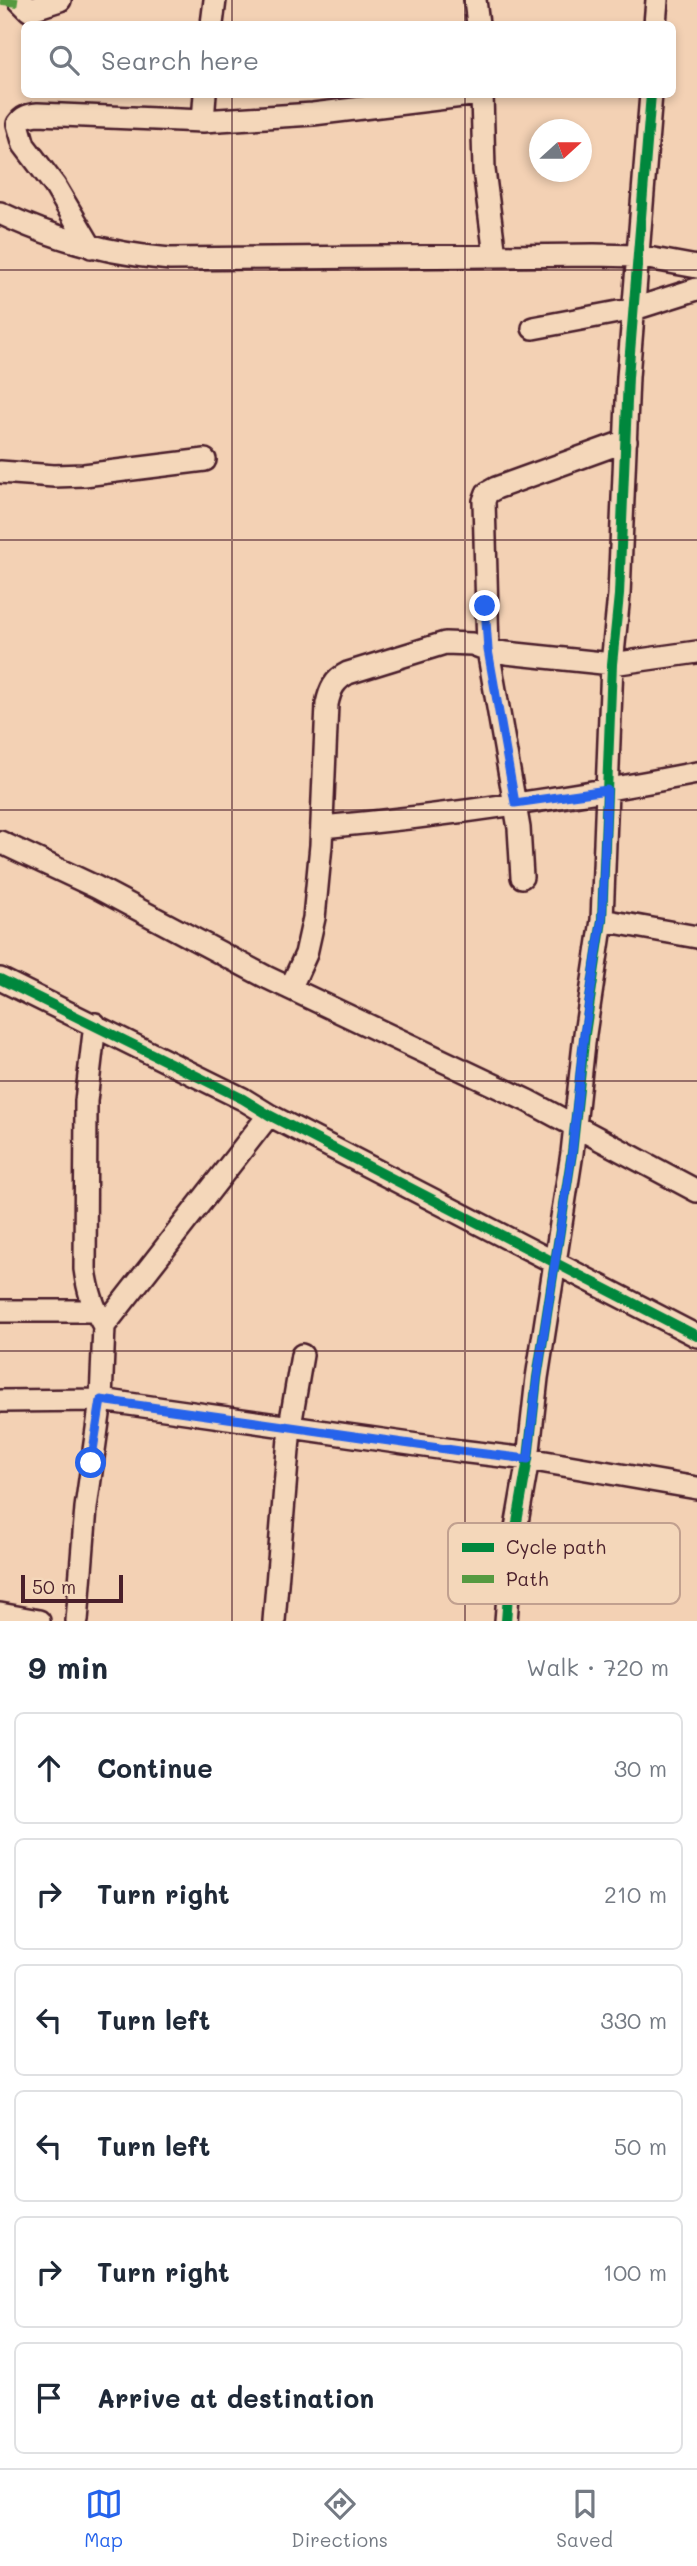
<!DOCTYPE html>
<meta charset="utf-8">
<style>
:root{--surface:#fff;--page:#f2f2f3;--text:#1f2937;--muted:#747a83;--line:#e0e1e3;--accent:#2563eb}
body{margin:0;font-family:Mali,sans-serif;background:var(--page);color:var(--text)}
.compass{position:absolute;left:529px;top:119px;width:63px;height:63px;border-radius:50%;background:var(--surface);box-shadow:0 4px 10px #0003;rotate:69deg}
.scale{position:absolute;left:21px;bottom:18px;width:102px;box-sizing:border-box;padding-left:7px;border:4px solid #4a1f2b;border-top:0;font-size:19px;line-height:24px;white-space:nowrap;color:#4a1f2b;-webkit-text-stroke:5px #f4d7ba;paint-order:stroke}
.stop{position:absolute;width:21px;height:21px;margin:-16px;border:5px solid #2563eb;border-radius:50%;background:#fff}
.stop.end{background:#2563eb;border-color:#fff;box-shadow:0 2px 7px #0008}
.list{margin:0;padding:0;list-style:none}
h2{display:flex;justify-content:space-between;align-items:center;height:91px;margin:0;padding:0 28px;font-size:30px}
h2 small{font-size:23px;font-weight:400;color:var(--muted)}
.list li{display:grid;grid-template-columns:46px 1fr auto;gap:21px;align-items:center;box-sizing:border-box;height:112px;margin:0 14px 14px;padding:0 14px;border:2px solid var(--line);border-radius:10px}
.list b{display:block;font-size:26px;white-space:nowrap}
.list em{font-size:23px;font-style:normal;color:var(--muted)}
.icon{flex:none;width:38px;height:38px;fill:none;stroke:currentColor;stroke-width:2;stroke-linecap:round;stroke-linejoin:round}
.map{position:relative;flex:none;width:697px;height:1621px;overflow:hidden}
.search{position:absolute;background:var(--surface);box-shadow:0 4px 10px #0003;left:21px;right:21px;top:21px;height:77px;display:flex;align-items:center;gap:18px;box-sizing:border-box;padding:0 24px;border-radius:10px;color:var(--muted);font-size:26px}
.sheet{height:847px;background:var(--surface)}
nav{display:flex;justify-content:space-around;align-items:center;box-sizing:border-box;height:98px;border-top:2px solid var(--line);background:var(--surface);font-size:19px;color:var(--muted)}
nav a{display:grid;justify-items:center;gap:4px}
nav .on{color:var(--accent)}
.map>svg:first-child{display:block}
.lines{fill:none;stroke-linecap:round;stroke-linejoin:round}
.minor-casing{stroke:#4a1f2b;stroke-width:26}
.minor{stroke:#f4d7ba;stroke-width:21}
.quiet{stroke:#559a41;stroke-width:9;stroke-dasharray:18 9;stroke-linecap:butt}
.cycleway-casing{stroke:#f4d7ba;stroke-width:15}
.cycleway{stroke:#00873e;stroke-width:10}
.route{stroke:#2563eb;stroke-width:9}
.grid{fill:none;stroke:#4a1f2b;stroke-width:2;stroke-opacity:0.55}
.key{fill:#f4d7ba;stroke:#c1a08f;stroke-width:2}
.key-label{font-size:19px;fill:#4a1f2b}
</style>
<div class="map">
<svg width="697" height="1621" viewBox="0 0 697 1621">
<rect width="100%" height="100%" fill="#f3d1b4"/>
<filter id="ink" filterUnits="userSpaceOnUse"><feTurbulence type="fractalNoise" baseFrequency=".0143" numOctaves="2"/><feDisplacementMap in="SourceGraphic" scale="14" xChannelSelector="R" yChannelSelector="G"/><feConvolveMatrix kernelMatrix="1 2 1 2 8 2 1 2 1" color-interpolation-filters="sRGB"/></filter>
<g filter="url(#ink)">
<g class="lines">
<defs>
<path id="minor" d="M19,0L29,10L60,0
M475,0L478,24
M212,24L215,0
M655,24L657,0
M482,94L484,170L495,256
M203,121L205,94
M0,213C54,239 111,254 170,259L594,255L637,256L697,267
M91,247L55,186L24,145L18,124C23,116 29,115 38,114L203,121L313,114L479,94
M533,328L634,309L697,289
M0,472L54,476L84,475L205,460
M322,827C448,816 573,797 697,773
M0,842L96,887L266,977L528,1101L697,1191
M522,877L519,828L488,650L484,501L487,493L496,488L626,441
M602,920L697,937
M0,979L243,1099L269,1115L697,1336
M291,987L306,954L314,918L321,845L327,704C330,690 334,680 348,673L445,643L472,644L488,650L506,653L612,664L697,652
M95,1024L86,1101L85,1269C88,1291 93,1307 104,1326
M0,1311H95
M0,1401L101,1400L460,1451L528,1459L697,1488
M0,1614L39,1621
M77,1621L86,1508L101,1400L104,1326L269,1115
M274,1621L290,1426L302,1355
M506,1621L511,1557L528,1459L537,1378L572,1153L585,1034L602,920L612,664L619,595L628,377L651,94"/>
</defs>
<use href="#minor" class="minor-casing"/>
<use href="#minor" class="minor"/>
<path class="quiet" d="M0,0L20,3"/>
<defs>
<path id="cycleway" d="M0,979L243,1099L269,1115L697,1336
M506,1621L511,1557L528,1459L537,1378L572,1153L585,1034L602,920L612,664L619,595L628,377L651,94"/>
</defs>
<use href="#cycleway" class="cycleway-casing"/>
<use href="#cycleway" class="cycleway"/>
</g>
</g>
<g class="lines" filter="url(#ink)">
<path class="route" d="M91,1463L101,1400L460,1451L528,1459L537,1378L572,1153L584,1034L602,919L607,790L515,803L488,650L485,606"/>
</g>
<path class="grid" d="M232,0V24M465,0V24M232,94V1621M465,94V1621M0,270H697M0,540H697M0,810H697M0,1081H697M0,1351H697"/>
<rect x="448" y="1523" width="232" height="81" rx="10" class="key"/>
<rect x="462" y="1543" width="32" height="9" fill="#00873e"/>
<rect x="462" y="1575" width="32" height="8" fill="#559a41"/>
<g class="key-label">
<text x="506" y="1554">Cycle path</text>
<text x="506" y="1586">Path</text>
</g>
</svg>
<svg class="compass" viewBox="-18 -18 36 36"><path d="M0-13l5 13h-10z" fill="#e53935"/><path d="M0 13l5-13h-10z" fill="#747a83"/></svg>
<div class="scale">50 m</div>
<div class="stop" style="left:91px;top:1463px"></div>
<div class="stop end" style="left:485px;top:606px"></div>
<div class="search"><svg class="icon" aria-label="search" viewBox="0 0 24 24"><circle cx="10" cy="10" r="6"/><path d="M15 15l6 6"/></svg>Search here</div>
</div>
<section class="sheet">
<h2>9 min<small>Walk · 720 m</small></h2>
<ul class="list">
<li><svg class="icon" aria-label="ahead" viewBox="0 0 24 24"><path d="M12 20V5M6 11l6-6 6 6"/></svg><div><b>Continue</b></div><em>30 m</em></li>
<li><svg class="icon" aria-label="right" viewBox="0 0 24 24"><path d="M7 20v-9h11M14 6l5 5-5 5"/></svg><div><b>Turn right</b></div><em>210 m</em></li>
<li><svg class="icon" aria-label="left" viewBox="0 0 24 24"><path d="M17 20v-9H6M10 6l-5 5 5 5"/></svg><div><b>Turn left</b></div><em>330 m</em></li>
<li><svg class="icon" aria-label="left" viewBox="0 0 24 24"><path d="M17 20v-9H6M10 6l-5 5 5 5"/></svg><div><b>Turn left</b></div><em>50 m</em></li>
<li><svg class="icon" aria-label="right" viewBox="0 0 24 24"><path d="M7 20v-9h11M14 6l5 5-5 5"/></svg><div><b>Turn right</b></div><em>100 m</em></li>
<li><svg class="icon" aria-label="arrive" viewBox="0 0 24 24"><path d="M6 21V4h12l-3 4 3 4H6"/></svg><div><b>Arrive at destination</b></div></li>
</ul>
</section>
<nav>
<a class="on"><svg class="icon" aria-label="map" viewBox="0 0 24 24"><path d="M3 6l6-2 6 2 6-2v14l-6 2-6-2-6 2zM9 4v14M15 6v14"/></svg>Map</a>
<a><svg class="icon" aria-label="directions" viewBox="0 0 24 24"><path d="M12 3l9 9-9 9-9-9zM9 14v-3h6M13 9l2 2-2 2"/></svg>Directions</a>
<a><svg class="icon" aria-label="saved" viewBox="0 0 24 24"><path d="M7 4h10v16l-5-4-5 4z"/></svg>Saved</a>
</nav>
